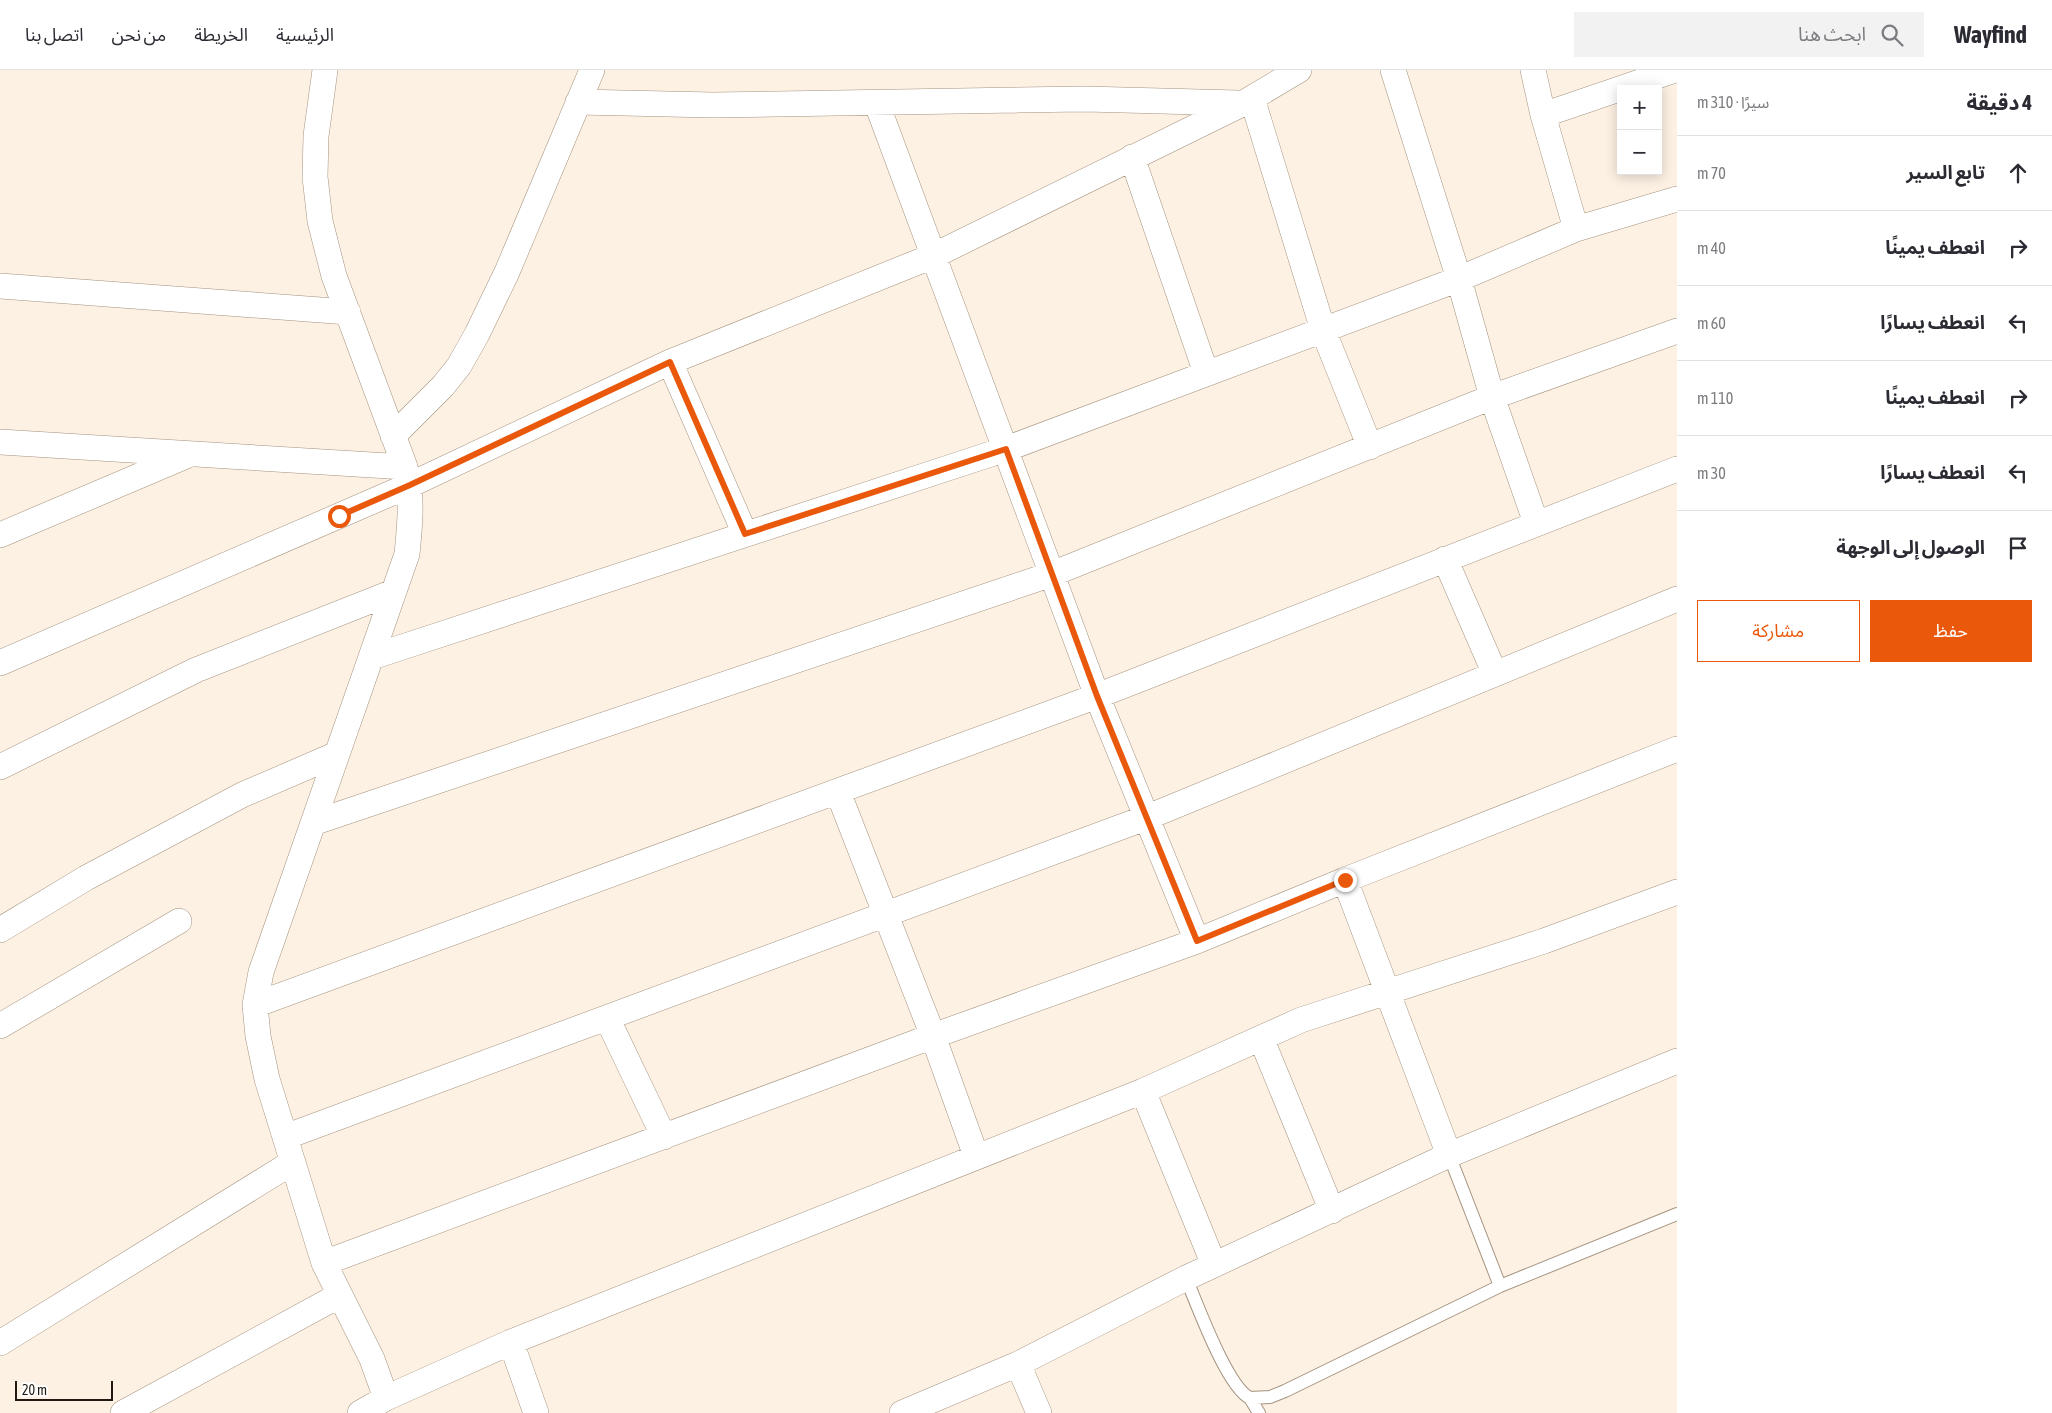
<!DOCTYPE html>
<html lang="ar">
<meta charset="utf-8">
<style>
:root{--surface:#fff;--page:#f2f2f3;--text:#2b2b33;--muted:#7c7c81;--line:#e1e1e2;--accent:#ea580c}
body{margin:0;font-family:"Asap Condensed","Noto Sans Arabic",sans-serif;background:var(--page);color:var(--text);direction:rtl}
.controls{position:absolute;right:15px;top:15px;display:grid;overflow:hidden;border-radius:0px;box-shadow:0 2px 12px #0003}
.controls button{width:45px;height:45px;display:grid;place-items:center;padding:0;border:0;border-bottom:1px solid var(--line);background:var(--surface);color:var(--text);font:25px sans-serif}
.scale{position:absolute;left:15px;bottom:12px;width:98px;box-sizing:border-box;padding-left:5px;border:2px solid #1f1911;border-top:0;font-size:14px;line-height:18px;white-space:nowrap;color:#1f1911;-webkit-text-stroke:4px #fff;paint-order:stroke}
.stop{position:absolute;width:15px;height:15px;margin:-11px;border:4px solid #ea580c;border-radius:50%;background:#fff}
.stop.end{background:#ea580c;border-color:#fff;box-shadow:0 1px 5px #0008}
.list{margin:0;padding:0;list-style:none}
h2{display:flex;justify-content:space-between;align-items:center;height:65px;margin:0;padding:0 20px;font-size:21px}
h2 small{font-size:16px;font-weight:400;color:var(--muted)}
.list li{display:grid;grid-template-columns:32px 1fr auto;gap:15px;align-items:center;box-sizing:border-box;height:75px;padding:0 20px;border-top:1px solid var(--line)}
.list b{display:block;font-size:19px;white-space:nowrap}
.list em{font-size:16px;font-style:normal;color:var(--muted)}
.actions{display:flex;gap:10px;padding:15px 20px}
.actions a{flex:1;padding:11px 0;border:1px solid var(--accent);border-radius:0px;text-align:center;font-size:18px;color:var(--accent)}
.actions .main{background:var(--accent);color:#fff}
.icon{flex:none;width:28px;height:28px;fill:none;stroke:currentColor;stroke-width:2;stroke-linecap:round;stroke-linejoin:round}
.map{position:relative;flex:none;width:1677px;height:1343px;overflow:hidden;direction:ltr}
header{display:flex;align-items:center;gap:30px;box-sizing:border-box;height:70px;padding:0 25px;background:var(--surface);border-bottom:1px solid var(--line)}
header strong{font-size:24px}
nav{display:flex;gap:28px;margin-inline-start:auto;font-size:18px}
.search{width:350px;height:45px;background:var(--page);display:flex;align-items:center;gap:12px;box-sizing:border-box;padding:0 18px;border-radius:0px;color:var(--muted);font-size:19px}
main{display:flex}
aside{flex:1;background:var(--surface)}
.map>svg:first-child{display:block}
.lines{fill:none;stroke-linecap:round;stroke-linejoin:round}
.lane-casing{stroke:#a4937f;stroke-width:14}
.street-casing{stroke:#a4937f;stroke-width:26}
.lane{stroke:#fff;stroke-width:12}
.street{stroke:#fff;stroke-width:25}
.route{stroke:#ea580c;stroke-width:6}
</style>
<header>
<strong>Wayfind</strong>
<div class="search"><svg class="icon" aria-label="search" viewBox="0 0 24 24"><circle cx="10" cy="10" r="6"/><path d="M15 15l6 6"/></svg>ابحث هنا</div>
<nav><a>الرئيسية</a><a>الخريطة</a><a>من نحن</a><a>اتصل بنا</a></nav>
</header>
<main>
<aside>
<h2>4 دقيقة<small>سيرًا · 310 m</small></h2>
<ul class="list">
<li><svg class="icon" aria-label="ahead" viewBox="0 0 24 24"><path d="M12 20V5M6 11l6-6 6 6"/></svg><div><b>تابع السير</b></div><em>70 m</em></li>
<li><svg class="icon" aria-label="right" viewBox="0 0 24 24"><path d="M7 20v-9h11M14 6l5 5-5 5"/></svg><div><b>انعطف يمينًا</b></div><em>40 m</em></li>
<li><svg class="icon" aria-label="left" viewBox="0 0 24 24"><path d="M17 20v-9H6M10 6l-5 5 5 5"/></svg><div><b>انعطف يسارًا</b></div><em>60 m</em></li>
<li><svg class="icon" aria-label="right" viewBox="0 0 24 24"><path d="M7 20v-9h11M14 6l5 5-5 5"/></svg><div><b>انعطف يمينًا</b></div><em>110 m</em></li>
<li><svg class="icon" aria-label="left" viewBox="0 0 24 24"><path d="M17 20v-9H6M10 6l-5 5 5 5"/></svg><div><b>انعطف يسارًا</b></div><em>30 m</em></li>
<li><svg class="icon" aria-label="arrive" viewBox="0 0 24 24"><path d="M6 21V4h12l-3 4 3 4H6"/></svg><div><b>الوصول إلى الوجهة</b></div></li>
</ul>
<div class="actions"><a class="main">حفظ</a><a>مشاركة</a></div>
</aside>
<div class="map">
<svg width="1677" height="1343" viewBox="0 0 1677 1343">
<rect width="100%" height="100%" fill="#fdf1e4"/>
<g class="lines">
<defs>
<path id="lane" d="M1449,1085L1500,1216
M1186,1208C1197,1234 1227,1317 1250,1328L1270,1327L1285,1321L1500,1216L1677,1144
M1250,1328L1259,1343"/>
<path id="street" d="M325,0L316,66L315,107L320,151L334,206L405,397C413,425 410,454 407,484L261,902L255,935L258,966L267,1009L324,1193L372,1289L386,1328L511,1272L1143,1021L1301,950L1544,871L1677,822
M1393,0L1459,209L1492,327L1536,453
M1533,0L1543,45L1576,159
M1252,28L1323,260L1370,377
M578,32L713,35L1085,29L1238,33
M877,34L1097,626L1197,871
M1543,45L1675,0
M1132,87L1206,303
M0,216L348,242
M670,292L745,464
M393,366L443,316L459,296L477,264L507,202L592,0
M0,372L405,397
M0,465L186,386
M1445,489L1495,604
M372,587L1006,379L1459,209L1576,159L1677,129
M0,593L410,415L670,292L933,186L1242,34L1299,0
M0,697L196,600L393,522
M838,722L933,966L976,1086
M313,753L1052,504L1492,327L1677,261
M0,860L86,808L242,725L337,684
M255,935L1097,626L1677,399
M607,948L664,1067
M0,956L179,851
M1261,968L1332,1141
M1143,1021L1214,1195
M285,1067L1148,747L1677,529
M1449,1085L1345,810L1677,679
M324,1193L933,966L1197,871L1345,810
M511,1272L536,1343
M0,1273L293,1092
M1018,1294L1039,1343
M123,1343L340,1225
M360,1343L386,1328
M902,1343L1018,1294L1186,1208L1449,1085L1677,991"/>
</defs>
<use href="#lane" class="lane-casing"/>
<use href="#street" class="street-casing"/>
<use href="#lane" class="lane"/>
<use href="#street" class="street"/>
</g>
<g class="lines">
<path class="route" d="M339,446L410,415L670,292L745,464L1006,379L1097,626L1197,871L1345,810"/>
</g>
</svg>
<div class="controls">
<button>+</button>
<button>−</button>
</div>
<div class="scale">20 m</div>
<div class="stop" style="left:339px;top:446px"></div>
<div class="stop end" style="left:1345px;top:810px"></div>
</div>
</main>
